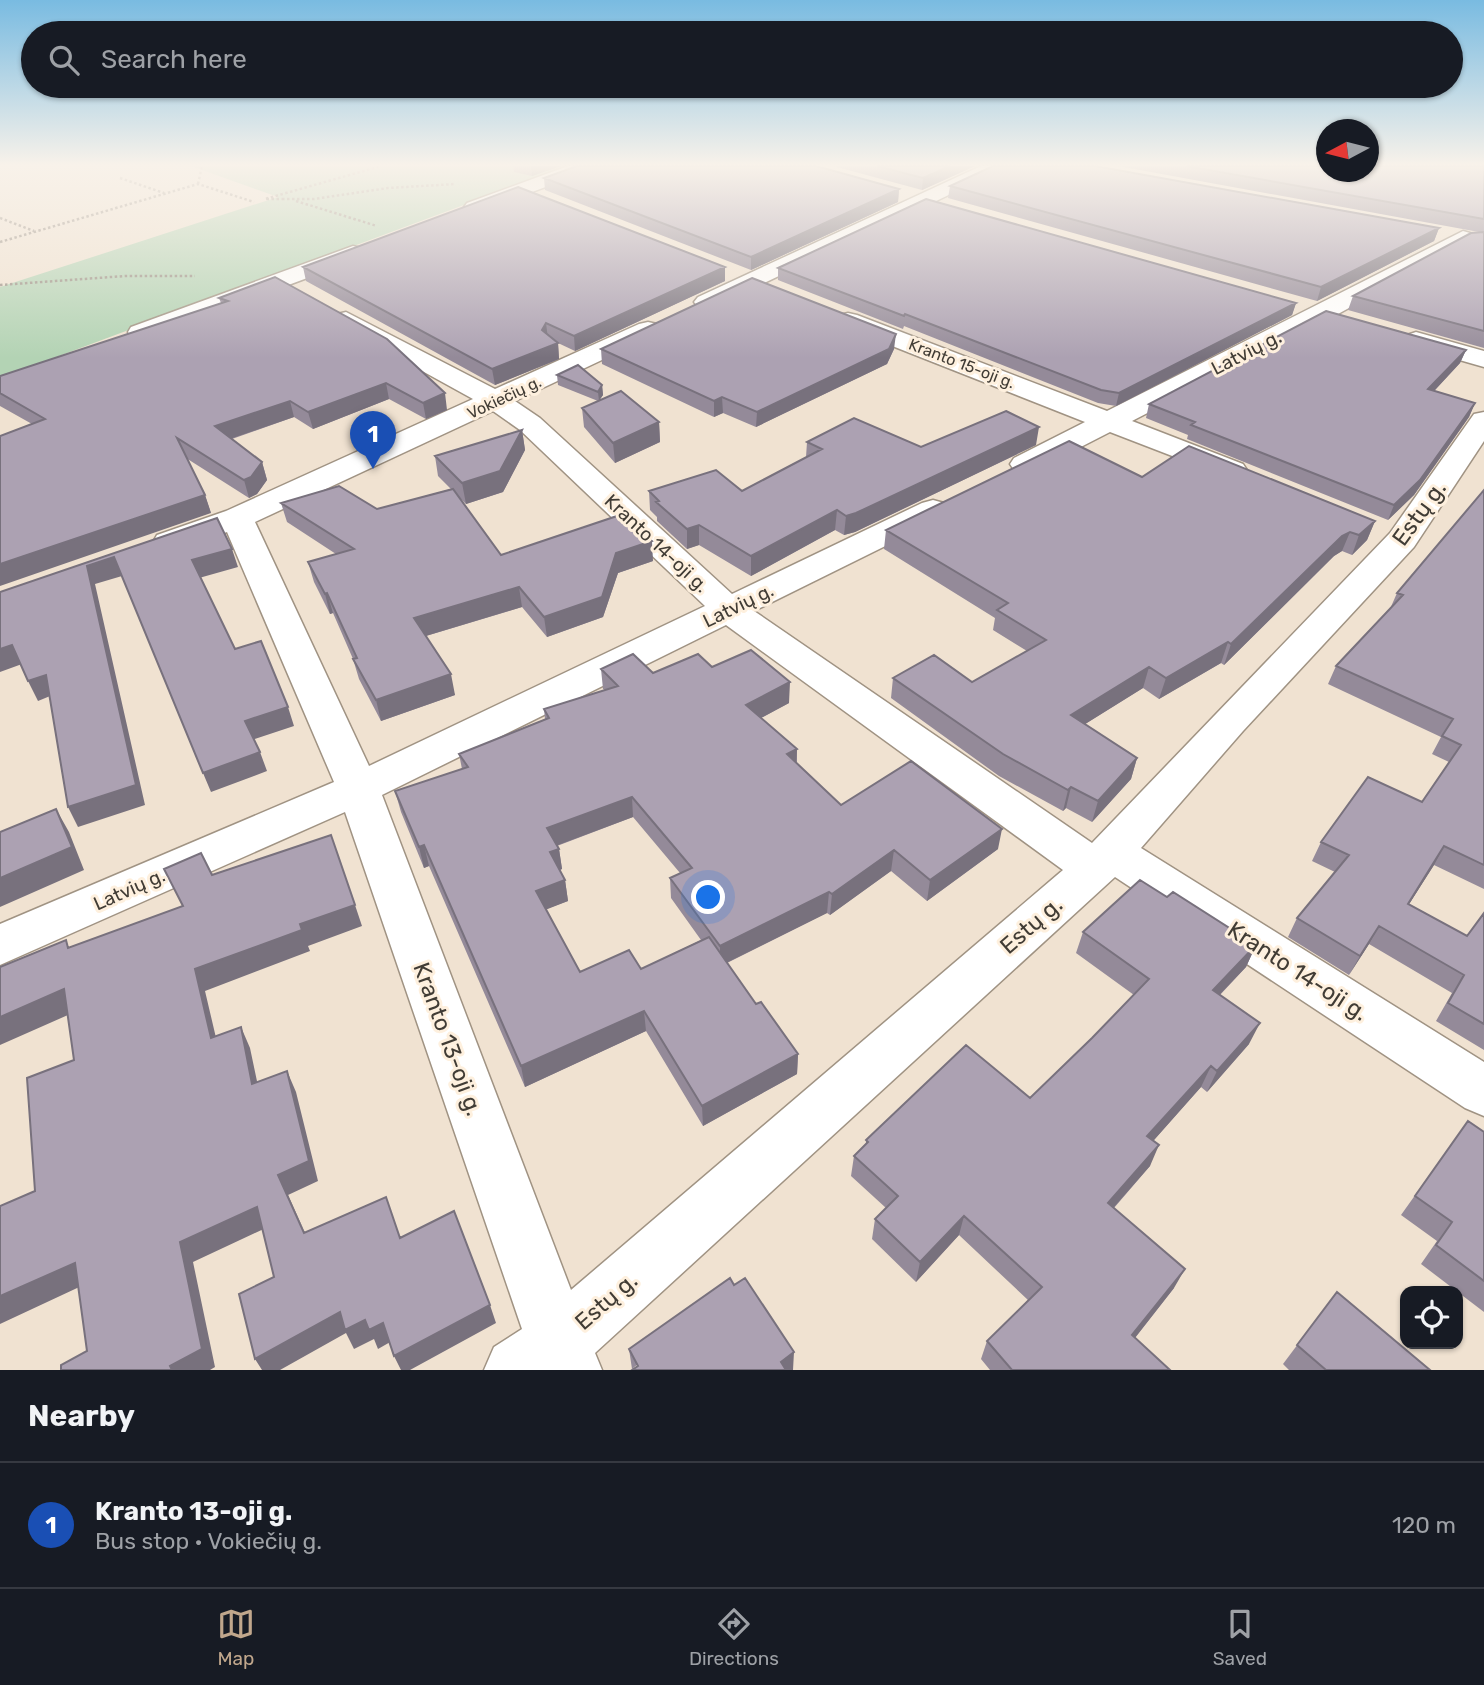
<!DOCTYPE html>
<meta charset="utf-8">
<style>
:root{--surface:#171b24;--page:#20242c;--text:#f1f3f6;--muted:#9ea1a6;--line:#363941;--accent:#c1a78c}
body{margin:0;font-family:Rubik,sans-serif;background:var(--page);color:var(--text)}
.controls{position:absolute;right:21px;bottom:21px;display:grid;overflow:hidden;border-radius:14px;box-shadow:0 2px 5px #0004}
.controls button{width:63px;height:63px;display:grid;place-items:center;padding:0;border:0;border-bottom:2px solid var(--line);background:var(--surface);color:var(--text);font:35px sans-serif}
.compass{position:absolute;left:1316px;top:119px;width:63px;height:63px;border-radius:50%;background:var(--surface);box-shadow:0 2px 5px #0004;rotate:263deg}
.you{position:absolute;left:709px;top:898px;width:24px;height:24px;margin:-18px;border:5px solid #fff;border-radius:50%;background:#1a73e8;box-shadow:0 0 0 10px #1a73e833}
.badge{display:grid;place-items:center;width:46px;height:46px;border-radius:50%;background:var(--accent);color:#fff;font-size:23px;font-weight:700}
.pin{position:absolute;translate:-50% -58px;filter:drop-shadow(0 2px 4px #0008)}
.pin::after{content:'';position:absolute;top:37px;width:24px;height:21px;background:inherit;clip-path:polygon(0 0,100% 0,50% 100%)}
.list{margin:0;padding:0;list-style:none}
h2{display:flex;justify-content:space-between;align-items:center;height:91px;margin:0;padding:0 28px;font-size:30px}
h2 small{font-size:23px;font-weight:400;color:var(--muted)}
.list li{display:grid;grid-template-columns:46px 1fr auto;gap:21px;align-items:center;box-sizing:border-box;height:126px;padding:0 28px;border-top:2px solid var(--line)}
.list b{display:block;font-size:26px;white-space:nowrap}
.list p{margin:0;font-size:23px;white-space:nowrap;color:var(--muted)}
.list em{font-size:23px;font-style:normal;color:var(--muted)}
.icon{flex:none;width:38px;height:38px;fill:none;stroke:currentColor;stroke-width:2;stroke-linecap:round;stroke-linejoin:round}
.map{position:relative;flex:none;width:1484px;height:1370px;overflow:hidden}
.search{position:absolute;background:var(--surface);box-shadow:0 2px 5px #0004;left:21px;right:21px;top:21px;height:77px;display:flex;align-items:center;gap:18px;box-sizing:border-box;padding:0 24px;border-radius:38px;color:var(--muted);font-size:26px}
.sheet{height:217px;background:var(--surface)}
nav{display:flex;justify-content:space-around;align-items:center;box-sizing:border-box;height:98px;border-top:2px solid var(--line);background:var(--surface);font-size:19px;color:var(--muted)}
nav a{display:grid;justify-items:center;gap:4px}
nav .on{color:var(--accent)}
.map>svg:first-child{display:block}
.green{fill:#b3d3b4}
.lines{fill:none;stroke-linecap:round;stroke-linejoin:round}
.street-casing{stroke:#a09383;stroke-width:3}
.path{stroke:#978d82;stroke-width:2.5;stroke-dasharray:2.5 2.5;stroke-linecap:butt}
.street{fill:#fff;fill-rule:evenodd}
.wall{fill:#948a99;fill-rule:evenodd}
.shaded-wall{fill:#78717d}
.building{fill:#aca1b2;stroke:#78717d;stroke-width:2}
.labels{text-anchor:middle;stroke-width:6;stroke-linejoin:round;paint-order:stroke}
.far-street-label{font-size:16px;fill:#413c35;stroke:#fef0de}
.street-label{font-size:19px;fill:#413c35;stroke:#fef0de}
.near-street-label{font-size:23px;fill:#413c35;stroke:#fef0de}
</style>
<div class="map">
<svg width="1484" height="1370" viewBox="0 0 1484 1370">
<rect width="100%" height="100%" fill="#f0e2d1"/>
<path class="green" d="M191,166H568L0,378V287L278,197Z"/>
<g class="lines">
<defs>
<path id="street" d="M568,166H594L591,170L481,211H467L464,207L467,203Z
M981,166H1004L1001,170L714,307H698L694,302L698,297Z
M1463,231L1470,233L1474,237L1470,241L1329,319L1132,421L1243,464L1247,470L1243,476L1232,479L1110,432L1036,470L1025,473L1014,470L1010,464L1014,458L1085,422L839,325L836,320L839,315L848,313L857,315L1107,411Z
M353,246L361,248L364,253L361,258L149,337L140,339L131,337L128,332L131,327Z
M346,312L495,389L639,324L648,322L657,324L660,329L657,334L515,401L540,418L732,594L922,503L933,500L944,503L949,510L944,517L754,611L1092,843L1390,533L1474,414L1484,412V441L1414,547L1243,731L1141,848L1484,1062V1116L1465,1108L1115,877L595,1353L602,1370H484L494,1347L522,1329L345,812L0,965V924L334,782L227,532L169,552L157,549L153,542L157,535L226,511L473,399L337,324L334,319L337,314ZM493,411L520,430L705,606L369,766L255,522ZM726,625L1063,870L571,1290L382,795Z
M1416,332L1484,351V367L1407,345L1403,340L1407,335Z"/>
</defs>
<use href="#street" class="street-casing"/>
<path class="path" d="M120,178L164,193
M198,184L202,166
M282,199H314L388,188L455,184
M284,199H265L381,166
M296,201L377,226
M0,218L34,231
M0,242L198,184L254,202
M0,285L125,276H195"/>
<use href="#street" class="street"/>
</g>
<path class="wall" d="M513,166H561L532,176L514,172Z
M833,166H975L922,190Z
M1118,166H1484V348L1348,310L1353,296L1479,232Z
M544,178L899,189L898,202L751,270L545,190Z
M950,186L1439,228L1434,241L1317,301L948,198Z
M303,267L725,281L575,351L558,343L559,359L495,385L306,281Z
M778,268L1296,303L1292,315L1116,406L1098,403L904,326L903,329L778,280Z
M275,277L447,410L426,419L389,399L313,429L294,417L232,439L262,462L267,480L257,494L249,498L186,458L205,495L211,513L32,424L0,406V376L221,303L219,298Z
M601,349H894L887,364L756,427L723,413L714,417L602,364Z
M1466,350L1460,363L1434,391L1475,403L1469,417L1414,495L1388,520L1187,439L1188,435L1146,418L1149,404Z
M557,375L602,385L603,395L599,400L659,422L660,442L615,463L584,427L582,408L598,401L558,385Z
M522,430L525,450L503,492L466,504L460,498L501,555L653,561L618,573L603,617L547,637L522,607L426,636L455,695L381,721L359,679L353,659L333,613L330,614L314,582L308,562L336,554L287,522L281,503L377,509L451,489L438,476L435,456Z
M807,442L921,447L1036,445L855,532L844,535L835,530L751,576L699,545L687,549L657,521V517L650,510L649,491H742L806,457Z
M1142,477L1375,521L1367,540L1352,555L1342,551L1334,556L1224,665L1221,663L1159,699L1143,688L1085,724L1137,758L1131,779L1092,822L1066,808L1063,811L999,776L891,698L893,678L972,682L1027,651L993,630L995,618L884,549L886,530Z
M1484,490V889L1434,865L1409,904L1467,936L1484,913V1050L1436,1021L1452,993L1369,944L1349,975L1288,937L1297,918L1335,872L1312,861L1321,842L1422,802L1449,762L1432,754L1441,737L1328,684L1336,666L1390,609L1397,593Z
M712,667L789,703L761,718L797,749V763L841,805L998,849L927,901L891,871L830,915L827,913L727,963L756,1004L798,1054L797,1074L703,1126L646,1031L525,1087L429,866L424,868L401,812L395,791L462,769L459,754L545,719L544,709L605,690L603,689L601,669L653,673ZM633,817L680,873L670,878L671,898L701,940L641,969L580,972L546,909L568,901L565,880L559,870L562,869L559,849L557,846Z
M1167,897L1256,945L1246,967L1220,995L1249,1044L1207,1092L1201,1087L1153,1141L1150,1166L1114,1208L1174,1288L1135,1338L1170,1370H990L981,1359L987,1341L1028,1300L959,1235L916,1282L872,1239L875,1219L886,1208L851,1176L854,1156L866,1144V1140L1030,1098L1092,1038L1134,995L1076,953L1083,932Z
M1468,1121L1484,1132V1312L1421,1264L1437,1241L1401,1215Z
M734,1285L632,1369L629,1349Z
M1337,1292L1430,1370H1289L1283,1364Z"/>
<path class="shaded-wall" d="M531,166H561L532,176Z
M950,166H975L922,190L923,178Z
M899,189L898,202L751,270V257Z
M1439,228L1434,241L1317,301L1321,287Z
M725,267V281L575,351L574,336Z
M1296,303L1292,315L1116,406L1119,393Z
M546,323L548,339L542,330Z
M896,334L894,349L887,364L756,427L757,412Z
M558,343L559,359L495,385L492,369Z
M1466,350L1460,363L1423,403L1428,389Z
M386,383L389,399L313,429L308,412Z
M602,385L603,395L599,401L598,392Z
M445,393L447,410L426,419L423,403Z
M722,397L723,413L714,417V401Z
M290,401L294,417L221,442L215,426Z
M1475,403L1469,417L1414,495L1388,520L1394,505Z
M659,422L660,442L615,463L613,443Z
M1039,427L1036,445L855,532L844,535L846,516Z
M522,430L525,450L503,492L466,504L462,483Z
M262,462L267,480L257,494L249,498L244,480Z
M205,495L211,513L0,586V564Z
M837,510L835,530L751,576V556Z
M1375,521L1367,540L1352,555L1359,535Z
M699,525V545L687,549V529Z
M1350,532L1342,551L1334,556L1224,665L1231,644L1342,536Z
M652,541L653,561L618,573L603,617L547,637L544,617L616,553Z
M232,549L238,567L199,578L192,560Z
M114,557L122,576L95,584L145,805L78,827L68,807L87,566Z
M519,587L522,607L419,638L414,618Z
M327,593L333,613L330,614L325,594Z
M1228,642L1221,663L1159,699L1166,678Z
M12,645L22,664L0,672V649Z
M1149,667L1143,688L1066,736L1071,715Z
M451,674L455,695L381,721L376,700Z
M46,675L55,694L38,701L28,681Z
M790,682L789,703L746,726V705Z
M288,707L294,726L252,740L245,721Z
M797,749L796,769L787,754Z
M260,752L267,771L211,792L203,773Z
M1137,758L1131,779L1092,822L1098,801Z
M1071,787L1066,808L1063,811L1068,790Z
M632,797L633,817L550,848L547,828Z
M56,809L69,832L84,870L0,907V878Z
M1002,829L998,849L927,901L930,880Z
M424,845L429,866L424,868L419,847Z
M1444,846L1434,865L1397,923L1408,904Z
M559,849L562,869L553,873L550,852Z
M894,850L891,871L830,915L832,894Z
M565,880L568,901L540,912L536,891Z
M829,892L827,913L720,966V946Z
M355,905L362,926L308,946L310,951L205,991L221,1059L211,1038L195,969L300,924Z
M1379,926L1369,944L1349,975L1360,956Z
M1256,945L1246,967L1204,1011L1213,990Z
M64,989L77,1011L0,1045V1017Z
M644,1011L646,1031L525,1087L521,1066Z
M1260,1023L1249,1044L1207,1092L1217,1071Z
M241,1027L250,1048L262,1105L252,1084Z
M798,1054L797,1074L703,1126L702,1106Z
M1211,1066L1201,1087L1139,1157L1147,1136Z
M287,1071L296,1092L318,1181L288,1195L314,1253L278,1175Z
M1159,1145L1150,1166L1100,1223L1108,1203Z
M257,1207L268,1227L193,1262L215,1367L210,1370H172L170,1366L180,1242Z
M964,1216L959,1235L916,1282L920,1262Z
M75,1263L90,1282L0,1324V1296Z
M1185,1269L1174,1288L1123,1353L1132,1335Z
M490,1305L496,1323L410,1370H401L394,1356Z
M340,1312L365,1320L383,1323L392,1341L378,1349L374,1339L354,1349L346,1333L280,1370H262L255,1359Z
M794,1352L793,1370H781V1362Z"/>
<path class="building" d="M577,166H816L899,189L751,257L544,178Z
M877,166H950L923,178Z
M993,166H1095L1439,228L1321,287L950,186Z
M1186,166H1326V172H1368V166H1484V219Z
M518,187L725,267L574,336L546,323L542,330L558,343L492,369L303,267Z
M926,199L1296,303L1119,393L1101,390L905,314L904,316L778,268Z
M1484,232V331L1353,296L1471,233Z
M275,277L387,339L445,393L423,403L386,383L308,412L290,401L215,426L262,462L251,477L244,480L177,438L205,495L0,564V436L45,419L0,393V376L228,301L219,298Z
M752,278L896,334L889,349L757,412L722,397L714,401L601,349Z
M1326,311L1466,350L1428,389L1475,403L1420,480L1394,505L1191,425L1195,422L1149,404Z
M578,365L602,385L598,392L557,375Z
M621,391L659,422L613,443L582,408Z
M1006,411L1039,427L856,513L846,516L837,510L751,556L699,525L687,529L656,502L659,501L649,491L716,470L742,491L822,449L807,442L854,418L921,447Z
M522,430L500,471L462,483L435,456Z
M1069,441L1142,477L1189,446L1375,521L1359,535L1350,532L1342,536L1231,644L1228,642L1166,678L1149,667L1071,715L1137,758L1098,801L1071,787L1068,790L1003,754L893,678L934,655L972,682L1046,640L997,610L1008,603L886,530Z
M339,486L377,509L453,489L501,555L623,514L652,541L616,553L602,597L544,617L519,587L414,618L451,674L376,700L353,659L357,658L327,593L325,594L308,562L354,549L281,503Z
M1484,490V865L1444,846L1408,904L1467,936L1484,913V1024L1448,1003L1464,975L1379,926L1360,956L1297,918L1349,855L1321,842L1368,777L1422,802L1461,745L1442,736L1453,719L1336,666L1403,595L1397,593Z
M217,518L232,549L192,560L235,649L261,641L288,707L245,721L260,752L203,773L114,557L87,566L136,785L68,807L46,675L28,681L12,645L0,649V592Z
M751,650L790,682L746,705L797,749L787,754L841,805L911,761L1002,829L930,880L894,850L832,894L829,892L720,946L670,878L692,868L632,797L547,828L559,849L550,852L565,880L536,891L580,972L629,950L641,969L709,937L756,1004L761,1002L798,1054L702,1106L644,1011L521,1066L424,845L419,847L395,791L468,767L459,754L549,718L544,709L618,686L601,669L633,654L653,673L698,654L712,667Z
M56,809L72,847L0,878V832Z
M331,835L355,905L300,924L302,930L195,969L211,1038L241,1027L252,1084L287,1071L309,1161L278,1175L304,1233L386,1197L400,1238L454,1211L490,1305L394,1356L383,1323L369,1330L365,1320L345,1330L340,1312L255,1359L239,1294L274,1277L257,1207L180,1242L202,1349L170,1366L172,1370H61V1365L87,1351L75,1263L0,1296V1206L35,1191L27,1078L74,1060L64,989L0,1017V967L66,940L68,948L183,906L164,869L201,853L212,875Z
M1140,880L1167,897L1173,892L1256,945L1213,990L1260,1023L1217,1071L1211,1066L1147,1136L1159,1145L1108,1203L1185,1269L1132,1335L1170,1370H1012L987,1341L1042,1287L964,1216L920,1262L875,1219L898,1196L854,1156L868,1142L866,1140L966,1045L1030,1098L1092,1038L1149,979L1083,932Z
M1468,1121L1484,1132V1281L1436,1245L1452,1222L1415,1196Z
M730,1278L734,1285L745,1278L794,1352L781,1362L786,1370H632L638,1366L629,1349Z
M1337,1292L1430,1370H1326L1297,1345Z"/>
<linearGradient id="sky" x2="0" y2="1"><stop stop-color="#79bbe1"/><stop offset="0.46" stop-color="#f8f2ea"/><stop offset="1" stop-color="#f8f2ea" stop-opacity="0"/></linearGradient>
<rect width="1484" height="358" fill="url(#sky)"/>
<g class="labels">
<g class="far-street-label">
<text transform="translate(962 363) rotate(21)" y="6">Kranto 15-oji g.</text>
<text transform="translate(504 397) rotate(-25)" y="6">Vokiečių g.</text>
</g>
<g class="street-label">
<text transform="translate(1246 352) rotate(-27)" y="7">Latvių g.</text>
<text transform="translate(657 543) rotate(43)" y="7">Kranto 14-oji g.</text>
<text transform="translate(738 605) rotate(-26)" y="7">Latvių g.</text>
<text transform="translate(129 889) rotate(-24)" y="7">Latvių g.</text>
</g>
<g class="near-street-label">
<text transform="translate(1419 513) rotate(-54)" y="8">Estų g.</text>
<text transform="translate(1031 925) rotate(-41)" y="8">Estų g.</text>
<text transform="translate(1298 971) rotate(33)" y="8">Kranto 14-oji g.</text>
<text transform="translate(448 1039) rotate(70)" y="8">Kranto 13-oji g.</text>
<text transform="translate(606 1301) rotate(-41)" y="8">Estų g.</text>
</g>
</g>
</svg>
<div class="controls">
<button><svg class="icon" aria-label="locate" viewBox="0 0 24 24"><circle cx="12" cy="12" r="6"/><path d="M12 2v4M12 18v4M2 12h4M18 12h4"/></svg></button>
</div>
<svg class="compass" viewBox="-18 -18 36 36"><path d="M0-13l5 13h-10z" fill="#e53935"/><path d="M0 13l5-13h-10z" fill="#9ea1a6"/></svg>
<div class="you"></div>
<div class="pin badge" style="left:373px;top:469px;background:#1a4fb4">1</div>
<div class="search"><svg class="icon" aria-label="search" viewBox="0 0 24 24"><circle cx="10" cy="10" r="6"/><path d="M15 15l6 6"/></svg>Search here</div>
</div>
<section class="sheet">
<h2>Nearby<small></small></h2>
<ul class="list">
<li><span class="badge" style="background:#1a4fb4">1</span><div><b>Kranto 13-oji g.</b><p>Bus stop · Vokiečių g.</p></div><em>120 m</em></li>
</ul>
</section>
<nav>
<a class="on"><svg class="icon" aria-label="map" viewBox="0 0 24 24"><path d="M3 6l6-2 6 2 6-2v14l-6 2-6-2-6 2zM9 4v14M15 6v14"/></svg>Map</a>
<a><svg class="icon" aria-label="directions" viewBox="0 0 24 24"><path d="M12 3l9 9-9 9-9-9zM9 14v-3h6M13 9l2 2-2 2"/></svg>Directions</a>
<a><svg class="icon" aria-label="saved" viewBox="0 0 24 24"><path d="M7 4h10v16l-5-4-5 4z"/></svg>Saved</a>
</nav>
